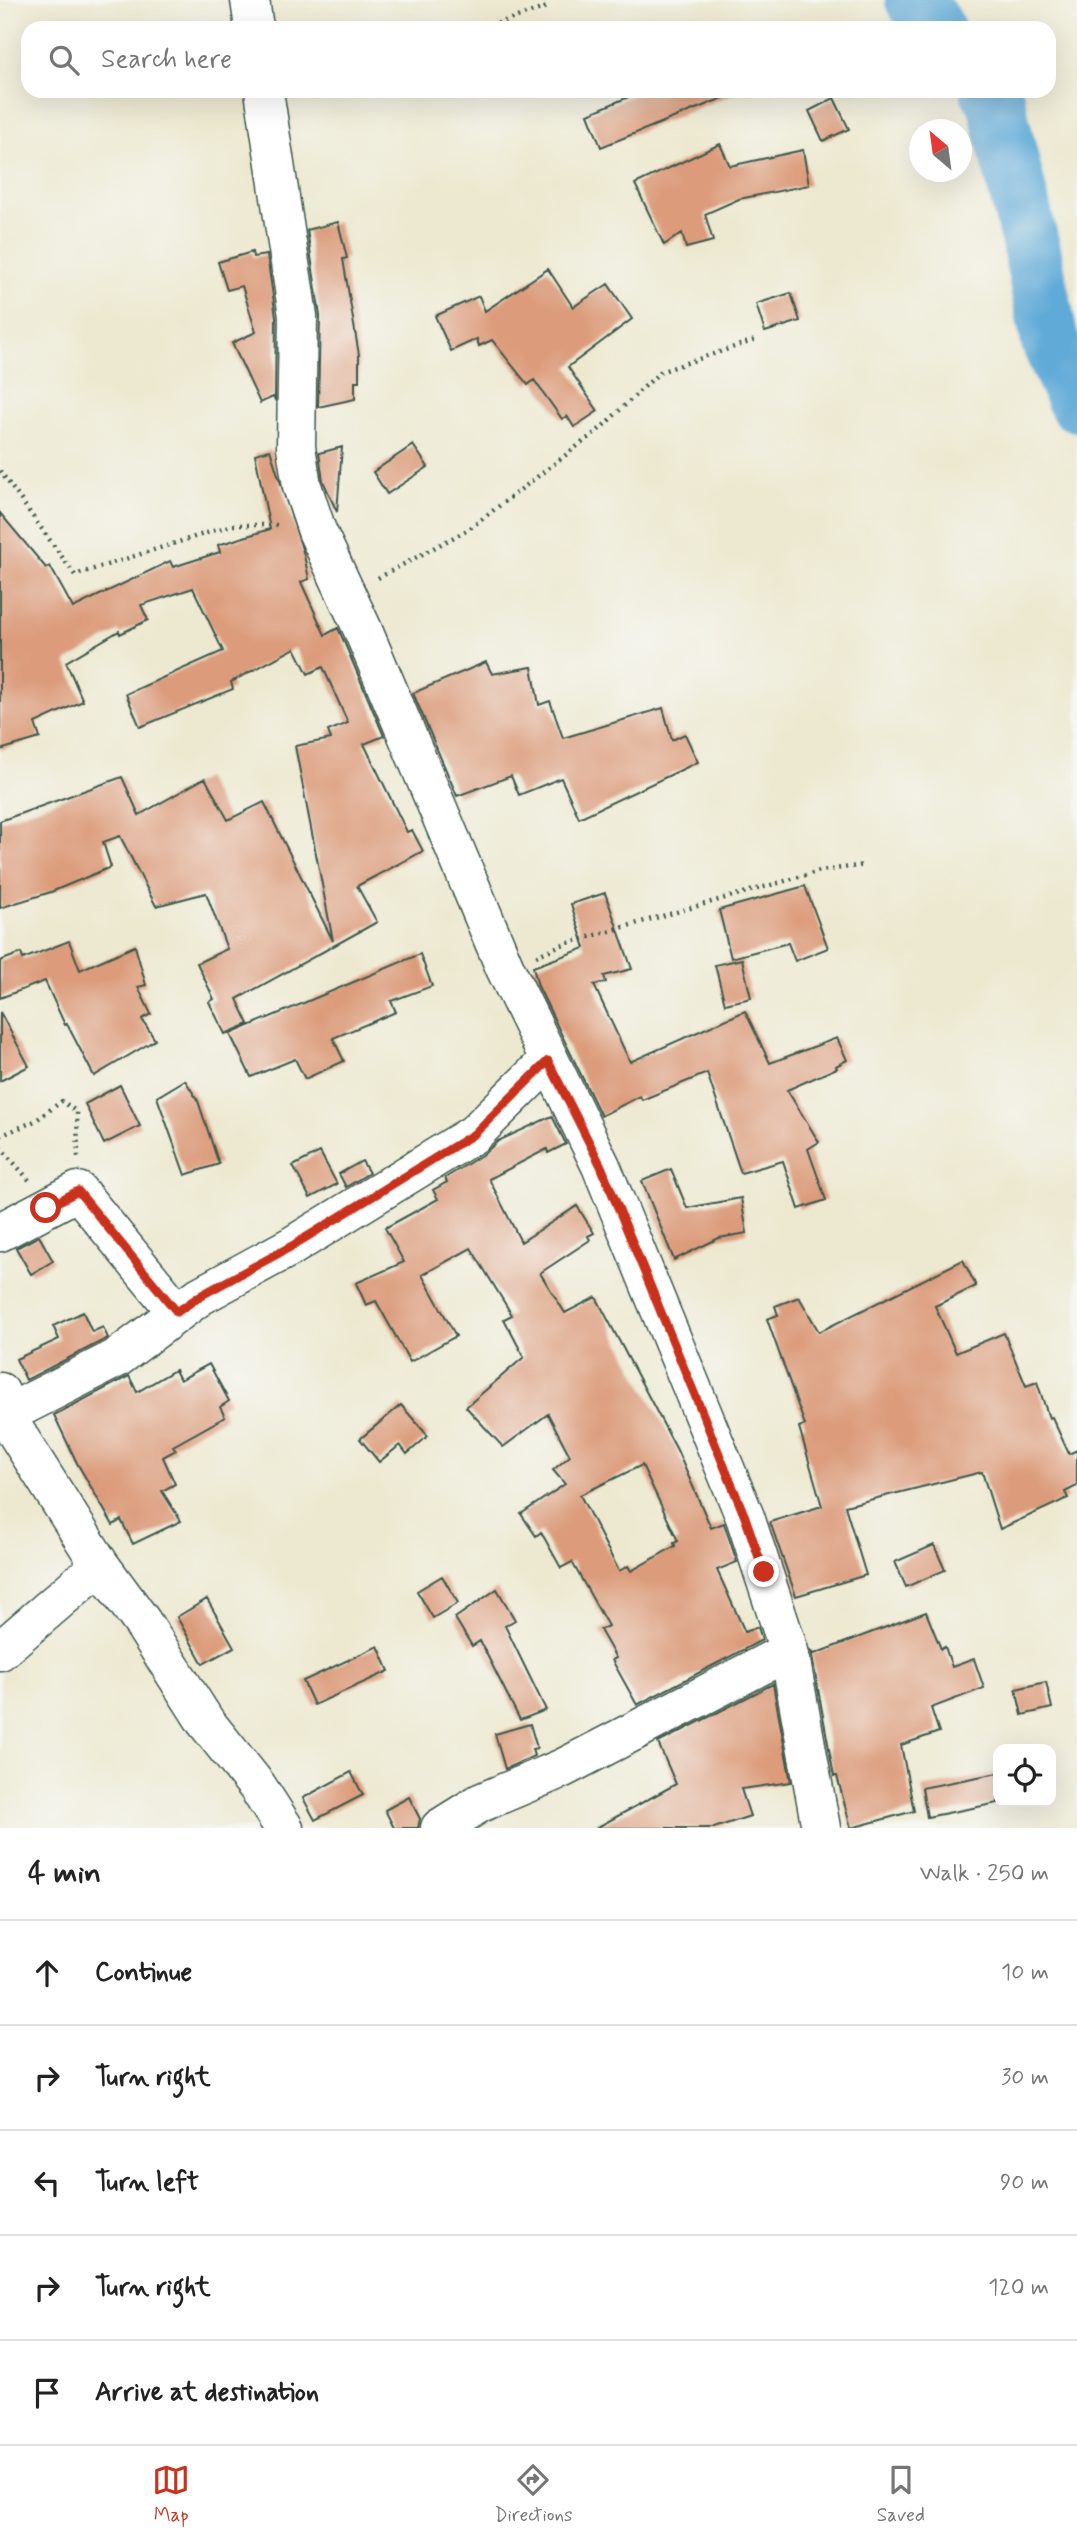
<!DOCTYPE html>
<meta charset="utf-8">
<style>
:root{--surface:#fff;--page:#f6f6f6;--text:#222;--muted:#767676;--line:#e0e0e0;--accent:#c8321e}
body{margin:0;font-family:Mynerve,sans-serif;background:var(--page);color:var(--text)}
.controls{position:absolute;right:21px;bottom:21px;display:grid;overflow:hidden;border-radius:14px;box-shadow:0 7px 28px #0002}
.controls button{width:63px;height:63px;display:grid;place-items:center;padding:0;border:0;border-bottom:2px solid var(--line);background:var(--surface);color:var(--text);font:35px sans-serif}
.compass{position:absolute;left:909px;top:119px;width:63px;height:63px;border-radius:50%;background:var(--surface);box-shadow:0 7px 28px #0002;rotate:331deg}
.stop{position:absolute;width:21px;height:21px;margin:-16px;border:5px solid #c8321e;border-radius:50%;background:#fff}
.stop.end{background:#c8321e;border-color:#fff;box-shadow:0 2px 7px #0008}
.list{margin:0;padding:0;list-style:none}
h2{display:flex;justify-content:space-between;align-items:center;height:91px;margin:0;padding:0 28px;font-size:30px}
h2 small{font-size:23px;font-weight:400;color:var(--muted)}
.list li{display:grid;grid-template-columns:46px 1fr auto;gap:21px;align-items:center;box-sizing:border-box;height:105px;padding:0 28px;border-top:2px solid var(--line)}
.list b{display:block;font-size:26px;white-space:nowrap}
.list em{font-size:23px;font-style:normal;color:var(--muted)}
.icon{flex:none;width:38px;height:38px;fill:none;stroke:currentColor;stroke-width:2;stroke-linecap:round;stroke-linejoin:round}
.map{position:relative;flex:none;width:1077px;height:1828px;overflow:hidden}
.search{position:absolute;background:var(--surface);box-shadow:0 7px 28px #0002;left:21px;right:21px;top:21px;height:77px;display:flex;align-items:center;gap:18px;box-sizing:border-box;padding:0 24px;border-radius:21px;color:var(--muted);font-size:26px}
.sheet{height:616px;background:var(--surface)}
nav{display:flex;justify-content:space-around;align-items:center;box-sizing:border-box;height:98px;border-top:2px solid var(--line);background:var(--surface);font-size:19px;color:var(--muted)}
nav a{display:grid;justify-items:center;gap:4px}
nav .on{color:var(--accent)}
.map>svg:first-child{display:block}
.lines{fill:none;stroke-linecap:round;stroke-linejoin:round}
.river{stroke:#60aad8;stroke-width:58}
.building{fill:#dc9c7b;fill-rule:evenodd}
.minor-casing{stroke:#3e574c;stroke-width:41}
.path{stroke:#3e574c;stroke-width:4.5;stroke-dasharray:2 5;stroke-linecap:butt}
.minor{stroke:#fff;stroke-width:38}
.route{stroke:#c8321e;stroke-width:9}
</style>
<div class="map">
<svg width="1077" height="1828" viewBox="0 0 1077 1828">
<rect width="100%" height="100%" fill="#f6f6f2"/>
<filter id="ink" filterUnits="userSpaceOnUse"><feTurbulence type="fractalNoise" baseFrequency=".0143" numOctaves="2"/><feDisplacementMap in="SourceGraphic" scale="14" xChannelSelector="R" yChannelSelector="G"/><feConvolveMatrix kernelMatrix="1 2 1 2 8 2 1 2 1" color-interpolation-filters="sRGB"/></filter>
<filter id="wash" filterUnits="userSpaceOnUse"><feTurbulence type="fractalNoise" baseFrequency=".00686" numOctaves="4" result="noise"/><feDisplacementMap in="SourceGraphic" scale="28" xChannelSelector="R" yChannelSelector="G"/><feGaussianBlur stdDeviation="1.57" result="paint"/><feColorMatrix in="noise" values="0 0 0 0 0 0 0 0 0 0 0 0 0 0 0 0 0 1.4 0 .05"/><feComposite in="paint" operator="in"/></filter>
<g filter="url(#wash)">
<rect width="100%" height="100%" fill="#ede9d1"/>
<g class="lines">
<path class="river" d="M914,0L936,28
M989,91L995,98L1033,255L1050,342L1077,403"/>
</g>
<g id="blocks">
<path class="building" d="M629,91H738V92L601,147L588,114L631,96Z
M834,98L849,129L823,141L809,111Z
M720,144L730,166L803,150L809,185L739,199L705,214L713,241L686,248L682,233L664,245L635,184Z
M338,222L347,258L343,259L359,355V381H355V399L318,407L320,316L307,230Z
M252,252L253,257L267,255L276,317L275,400L273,397L260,403L232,343L256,332L242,286L227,290L218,262Z
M548,269L573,307L608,284L632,319L568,367L598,411L574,427L567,416L562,419L534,380L528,385L492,340L479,346L477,339L451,351L435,316L479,296L485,311Z
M791,293L800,321L765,332L756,304Z
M413,445L428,467L387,494L373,472Z
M342,447L337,512L323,481L319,453Z
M270,450L304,555L309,579L301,582L325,635L338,628L342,637L384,736L364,744L407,832L412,830L423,851L357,886L377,922L237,999L249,1024L225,1034L209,1002L214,999L197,963L227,949L206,893L156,906L120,836L103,842L111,867L51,892L0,908V821L122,777L139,815L205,778L228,820L264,802L333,941L295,746L331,739L328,731L348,723L323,667L308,674L295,648L231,682L233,689L140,727L126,694L223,651L193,588L141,605L148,620L120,634L119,631L66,662L83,701L35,723L40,738L0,750V513L46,568L50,566L73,608L170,561L173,567L220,552L218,545L270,529L255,454Z
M486,662L492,674L532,667L539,705L550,701L563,738L663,708L672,740L685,734L698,762L579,818L561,778L519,795L511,776L457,796L413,693Z
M805,886L828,948L795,961L788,943L731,958L719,910Z
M605,893L632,969L604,976L606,982L594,985L630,1062L745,1011L770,1063L837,1038L847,1060L836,1066L837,1068L787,1090L819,1142L808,1149L826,1200L799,1209L783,1161L741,1173L707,1073L642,1100L640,1096L601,1116L538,986L533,967L585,948L571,904Z
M69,941L80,970L135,946L146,985L138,987L151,1014L142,1019L155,1040L94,1076L67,1024L65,1025L45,981L0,998V961L21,953L23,959Z
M420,954L432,986L391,1001L396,1012L333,1038L344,1061L305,1079L295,1059L251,1077L230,1034Z
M742,959L751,998L725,1004L715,965Z
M0,1012L29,1066L0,1081Z
M185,1080L198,1101L219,1164L185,1175L157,1097Z
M120,1085L140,1126L104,1144L85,1104Z
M552,1116L566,1144L548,1153L547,1149L489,1179L521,1242L577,1206L594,1233L588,1236L590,1240L540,1273L565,1313L596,1297L677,1450L711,1528L724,1523L737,1562L717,1570L745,1632L758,1627L762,1640L637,1705L612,1660L616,1658L600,1630L608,1626L572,1562L561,1568L541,1532L536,1536L521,1514L565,1484L553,1470L570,1456L548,1414L503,1447L466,1407L524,1357L504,1319L512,1315L471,1248L422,1275L456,1336L410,1362L376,1301L366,1305L356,1283L404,1262L385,1228L438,1199L433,1190L447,1182L445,1178L485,1153L498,1141ZM642,1465L678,1541L674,1543L675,1546L631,1571L628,1566L619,1571L580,1495Z
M320,1152L337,1184L310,1198L293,1166Z
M362,1161L369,1173L346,1187L339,1174Z
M671,1169L687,1208L741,1198L747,1233L719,1238L674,1260L642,1181Z
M39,1236L53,1261L31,1274L16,1248Z
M963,1260L976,1286L935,1306L956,1353L1004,1333L1026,1386L1037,1382L1049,1418L1052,1417L1069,1454L1077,1450V1486L1065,1492L1068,1498L1000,1529L982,1472L845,1506L866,1575L796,1596L770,1522L822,1506L799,1427L805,1425L767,1319L778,1315L775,1306L799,1297L819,1332Z
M83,1312L92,1332L103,1327L108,1338L26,1380L16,1359L59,1339L53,1326Z
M209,1364L229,1401L220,1407L225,1417L173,1446L176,1450L163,1457L175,1484L162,1491L181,1521L133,1544L121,1520L113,1525L77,1463L54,1415L129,1376L137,1392L175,1370L180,1380Z
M401,1405L428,1436L407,1454L400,1445L379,1462L360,1439Z
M934,1545L945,1570L906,1587L895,1562Z
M442,1576L458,1603L433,1618L417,1591Z
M497,1589L515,1620L505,1626L546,1710L520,1720L480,1641L472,1646L455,1618Z
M207,1599L234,1647L203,1664L177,1617Z
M926,1612L941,1649L945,1647L952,1667L974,1659L984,1688L931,1708L939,1732L901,1745L914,1811L851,1828L837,1776H834L811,1651L814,1654Z
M378,1646L389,1671L314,1705L303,1681Z
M1046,1682L1052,1708L1022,1715L1016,1689Z
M773,1684L791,1782L741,1789L750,1816L714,1828H596L676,1784L658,1743Z
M530,1724L537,1748L532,1749L534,1756L505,1769L495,1734Z
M351,1772L363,1795L315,1820L303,1798Z
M998,1773V1803L927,1817L922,1788Z
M409,1797L420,1819L418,1828H394L385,1810Z"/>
</g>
</g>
<g filter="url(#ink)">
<use href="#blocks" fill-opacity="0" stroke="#3e574c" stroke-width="2"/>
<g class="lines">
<defs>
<path id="minor" d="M250,0L254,28
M264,91L298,316L296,447L302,486L317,531L362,628L505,968L601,1166L745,1517L789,1651L821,1828
M0,1232L78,1191L177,1312
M0,1392L5,1415L100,1565L142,1622L205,1721L257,1786L284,1828
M5,1415L117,1358L200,1296L292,1246L474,1134L548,1061
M0,1651L100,1565
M440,1828L480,1803L563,1768L789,1651"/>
</defs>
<use href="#minor" class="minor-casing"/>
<path class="path" d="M484,28L547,7
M0,471L75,575L232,525H278
M378,578L469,529L601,428L660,372L758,339
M536,956L561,945L820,871L865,865
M0,1136L35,1121L62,1101L77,1112L78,1157
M0,1147L29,1180"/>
<use href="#minor" class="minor"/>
</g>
</g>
<g class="lines" filter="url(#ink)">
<path class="route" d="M46,1208L78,1191L177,1312L200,1296L292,1246L474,1134L548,1061L601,1166L745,1517L764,1572"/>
</g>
</svg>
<div class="controls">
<button><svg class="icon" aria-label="locate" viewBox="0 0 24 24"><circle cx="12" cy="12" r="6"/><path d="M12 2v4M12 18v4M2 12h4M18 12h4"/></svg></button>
</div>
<svg class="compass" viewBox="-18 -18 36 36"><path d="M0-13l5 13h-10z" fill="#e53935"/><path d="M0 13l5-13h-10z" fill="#767676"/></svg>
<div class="stop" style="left:46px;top:1208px"></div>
<div class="stop end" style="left:764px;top:1572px"></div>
<div class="search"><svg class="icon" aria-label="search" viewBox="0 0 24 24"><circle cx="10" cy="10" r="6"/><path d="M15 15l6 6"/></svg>Search here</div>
</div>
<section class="sheet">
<h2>4 min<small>Walk · 250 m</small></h2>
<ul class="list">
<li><svg class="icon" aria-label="ahead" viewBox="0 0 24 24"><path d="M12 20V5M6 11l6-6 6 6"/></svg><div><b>Continue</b></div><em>10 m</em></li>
<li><svg class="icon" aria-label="right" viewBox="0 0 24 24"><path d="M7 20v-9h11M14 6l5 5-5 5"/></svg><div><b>Turn right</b></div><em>30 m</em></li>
<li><svg class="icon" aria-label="left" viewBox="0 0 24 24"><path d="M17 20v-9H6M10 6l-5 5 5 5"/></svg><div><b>Turn left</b></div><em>90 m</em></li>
<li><svg class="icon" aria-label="right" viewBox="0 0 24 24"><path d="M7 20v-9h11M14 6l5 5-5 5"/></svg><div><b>Turn right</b></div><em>120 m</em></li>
<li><svg class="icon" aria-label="arrive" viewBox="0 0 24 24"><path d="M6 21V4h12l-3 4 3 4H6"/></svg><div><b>Arrive at destination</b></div></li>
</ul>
</section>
<nav>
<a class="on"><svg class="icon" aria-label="map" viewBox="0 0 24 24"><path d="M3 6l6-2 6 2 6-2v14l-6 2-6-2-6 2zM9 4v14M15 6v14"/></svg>Map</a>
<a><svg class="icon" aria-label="directions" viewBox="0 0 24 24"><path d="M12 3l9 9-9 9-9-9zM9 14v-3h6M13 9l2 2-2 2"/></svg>Directions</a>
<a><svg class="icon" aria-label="saved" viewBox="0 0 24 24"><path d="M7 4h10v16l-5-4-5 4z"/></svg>Saved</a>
</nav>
